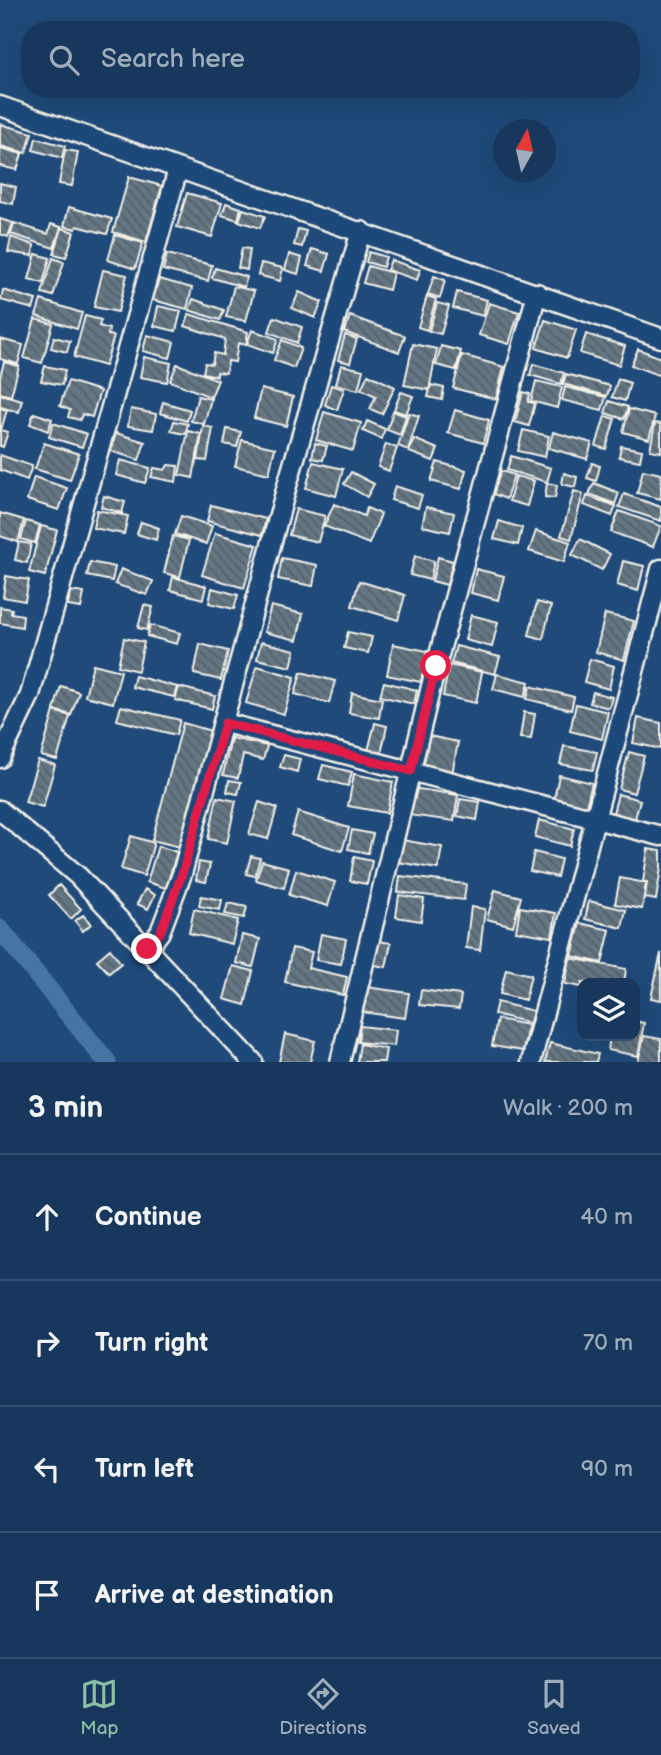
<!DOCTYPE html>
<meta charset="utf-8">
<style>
:root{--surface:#17385c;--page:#203f62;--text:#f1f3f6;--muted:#9eacbb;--line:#365272;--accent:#8abfa5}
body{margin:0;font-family:"Balsamiq Sans",sans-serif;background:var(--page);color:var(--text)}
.controls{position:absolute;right:21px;bottom:21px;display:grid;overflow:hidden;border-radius:14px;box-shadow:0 7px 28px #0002}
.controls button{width:63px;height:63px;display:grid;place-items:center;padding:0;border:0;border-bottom:2px solid var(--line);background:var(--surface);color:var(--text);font:35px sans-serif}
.compass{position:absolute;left:493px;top:119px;width:63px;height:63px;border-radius:50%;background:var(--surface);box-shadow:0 7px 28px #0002;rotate:8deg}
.stop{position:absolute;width:21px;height:21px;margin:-16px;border:5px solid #e11d48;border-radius:50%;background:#fff}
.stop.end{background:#e11d48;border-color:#fff;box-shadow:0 2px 7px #0008}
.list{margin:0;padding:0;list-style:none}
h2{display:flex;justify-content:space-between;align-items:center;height:91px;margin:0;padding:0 28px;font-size:30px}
h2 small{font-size:23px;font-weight:400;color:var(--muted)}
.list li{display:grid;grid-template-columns:46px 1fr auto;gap:21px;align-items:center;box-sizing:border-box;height:126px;padding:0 28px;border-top:2px solid var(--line)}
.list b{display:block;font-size:26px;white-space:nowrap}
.list em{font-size:23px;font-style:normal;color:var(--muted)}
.icon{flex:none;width:38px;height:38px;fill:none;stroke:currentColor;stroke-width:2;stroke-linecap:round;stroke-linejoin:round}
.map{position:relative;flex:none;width:661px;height:1062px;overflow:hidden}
.search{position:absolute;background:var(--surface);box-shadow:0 7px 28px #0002;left:21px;right:21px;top:21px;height:77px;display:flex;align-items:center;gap:18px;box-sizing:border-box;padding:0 24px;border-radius:28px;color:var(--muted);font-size:26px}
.sheet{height:595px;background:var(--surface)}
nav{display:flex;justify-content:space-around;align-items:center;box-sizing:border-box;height:98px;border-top:2px solid var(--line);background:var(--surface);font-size:19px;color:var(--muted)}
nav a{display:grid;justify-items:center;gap:4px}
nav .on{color:var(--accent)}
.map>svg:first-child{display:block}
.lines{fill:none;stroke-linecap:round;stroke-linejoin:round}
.canal{stroke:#4775a3;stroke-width:19}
.building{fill:url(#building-back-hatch);stroke:#f4f1e8;stroke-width:2}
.minor-casing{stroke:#f4f1e8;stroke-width:23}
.minor{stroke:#1f4a7a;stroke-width:18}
.route{stroke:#e11d48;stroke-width:9}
</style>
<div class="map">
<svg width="661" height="1062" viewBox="0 0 661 1062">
<defs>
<pattern id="building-back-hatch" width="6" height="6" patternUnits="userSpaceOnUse" patternTransform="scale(1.75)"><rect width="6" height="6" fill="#647684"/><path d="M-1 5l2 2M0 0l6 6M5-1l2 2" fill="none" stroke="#565f65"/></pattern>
</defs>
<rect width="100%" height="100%" fill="#1f4a7a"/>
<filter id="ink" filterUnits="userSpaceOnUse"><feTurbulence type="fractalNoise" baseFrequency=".0143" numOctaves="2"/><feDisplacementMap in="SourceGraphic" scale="14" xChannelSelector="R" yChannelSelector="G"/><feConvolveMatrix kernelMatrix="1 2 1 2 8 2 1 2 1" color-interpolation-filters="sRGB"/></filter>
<g filter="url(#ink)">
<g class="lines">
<path class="canal" d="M0,929L107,1062"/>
</g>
<path class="building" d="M0,124L32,133L26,153L0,146Z
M36,138L65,146L62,158L33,150Z
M0,148L22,154L17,170L0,166Z
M65,150L78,152L72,186L59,184Z
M129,177L162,186L146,242L113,232Z
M0,183L16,187L13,204L0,201Z
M187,193L222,203L212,237L177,227Z
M226,203L241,208L238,220L222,215Z
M69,207L112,219L107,234L77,226L76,229L64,226Z
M243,209L265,216L260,228L239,221Z
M0,219L13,223L8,237L0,234Z
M14,223L48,234L51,224L61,227L54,248L11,234Z
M62,228L74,232L66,257L54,254Z
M298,229L306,231L302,247L294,245Z
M115,235L143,243L135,269L108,260Z
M11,237L34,245L33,256L8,252Z
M242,248L250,249L247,270L238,268Z
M312,249L329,254L324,271L307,266Z
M369,252L386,257L383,267L366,262Z
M36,254L50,258L43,283L29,279Z
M167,254L212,265L208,281L163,270Z
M289,254L302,258L298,274L285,270Z
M53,258L64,262L53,296L42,293Z
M391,260L420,270L417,280L387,270Z
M261,263L283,268L280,281L258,275Z
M368,266L393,273L389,290L363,283Z
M215,268L247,277L244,287L212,278Z
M103,270L127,275L118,312L94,307Z
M434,276L445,280L440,298L428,294Z
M159,279L192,288L187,309L153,300Z
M234,286L254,291L246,321L226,317Z
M3,290L36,300L33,309L1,300Z
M299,292L322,302L315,318L292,308Z
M457,292L487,300L483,316L453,308Z
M427,296L436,299L427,330L418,327Z
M193,299L224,310L220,320L189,310Z
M41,300L82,313L77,329L36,316Z
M437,303L449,306L441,334L429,331Z
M489,303L519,312L509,344L479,335Z
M158,306L181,311L176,331L154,326Z
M189,314L248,332L246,345L238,343L235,362L228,361L226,373L217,372V376L203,373L205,363L212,364L214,353L223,355L225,339L185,326Z
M85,316L101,320L99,326L109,329L108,335L114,336L105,366L74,357Z
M350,316L405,336L399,352L344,332Z
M274,317L302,327L297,343L269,332Z
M35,319L53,324L42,363L24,358Z
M545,320L576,330L567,358L536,348Z
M252,330L278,339L273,353L247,344Z
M586,334L625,346L619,365L580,353Z
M147,335L174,342L170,358L143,351Z
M345,335L357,339L350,363L338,360Z
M54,337L70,341L67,352L51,348Z
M0,339L23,345L18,364L0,359Z
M282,340L301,348L294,368L274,360Z
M413,344L437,349L429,390L404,385Z
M441,346L461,351L456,370L436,365Z
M638,349L661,358V376L631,365Z
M462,355L504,367L496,399L453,388Z
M144,357L171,363L167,382L140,377Z
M4,362L19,366L11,396L0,393V377Z
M177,364L218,380L211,397L170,381Z
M533,364L564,373L561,384L530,375Z
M341,365L363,370L358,390L336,384Z
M45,366L65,370L62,385L41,381Z
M368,374L395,387L382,414L370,409L376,396L361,389Z
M566,374L610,386L607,396L563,384Z
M618,379L630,383L625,401L612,397Z
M68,381L100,391L92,417L82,414L80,420L68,417L70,410L60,406Z
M536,381L562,387L557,408L531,401Z
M331,385L344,389L337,410L325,405Z
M431,385L444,388L442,400L428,397Z
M565,387L606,397L602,410L562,400Z
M261,389L293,397L286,426L254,418Z
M401,392L413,396L406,414L394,410Z
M523,392L530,394L528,402L535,403L529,426L515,422Z
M0,394L22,400L19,412L0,407Z
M198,396L211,399L204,424L191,421Z
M609,401L628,407L624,419L605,413Z
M163,402L190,410L187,421L160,413Z
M0,408L7,410L1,430L8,432L3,447L0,446Z
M131,409L156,414L153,430L128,426Z
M629,409L655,416L649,439L623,432Z
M455,410L489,420L483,443L448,433Z
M393,411L406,416L400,435L387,430Z
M324,412L361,423L353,451L316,440Z
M34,413L52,419L48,431L30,424Z
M409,413L419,416L408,450L398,446Z
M605,416L615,419L606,449L596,446Z
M174,421L188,424L185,434L171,431Z
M367,421L385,429L381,439L363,431Z
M53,423L87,434L82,447L49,437Z
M655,423L661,424V452L650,450Z
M203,426L213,428L207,461L198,460Z
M227,429L241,432L237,447L224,444Z
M523,430L549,436L545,457L518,451Z
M188,431L201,434L193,478L179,475Z
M553,432L592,443L587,459L549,448Z
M116,433L145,442L139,460L111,451Z
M414,439L438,449L433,461L409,452Z
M242,440L275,448L269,474L235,466Z
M44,443L79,454L70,480L35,469Z
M315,443L327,446L323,460L312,458Z
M386,444L397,448L389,471L378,467Z
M621,446L642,450L640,461L619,457Z
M0,455L32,466L27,480L0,470Z
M511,456L551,468L547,482L507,470Z
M120,460L150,468L145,483L116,475Z
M313,462L343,469L336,496L306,488Z
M437,462L466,470L461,489L431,481Z
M592,463L600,466L596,481L587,478Z
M168,465L178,466L176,482L151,477L154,468L165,470Z
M643,470L661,474V499L637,493Z
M501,471L514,475L506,499L493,494Z
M351,472L374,484L367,497L344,484Z
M564,473L577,477L575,487L562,484Z
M516,476L534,481L527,506L509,501Z
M34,477L67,488L59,510L27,500Z
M547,483L557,485L555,498L545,497Z
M594,483L619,493L615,504L589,494Z
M395,486L422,495L418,508L391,500Z
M574,491L583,494L571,539L561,536Z
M624,494L661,507V521L619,507Z
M104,496L125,502L122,513L101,507Z
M587,496L616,506L612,516L584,505Z
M334,504L364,516L367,508L381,514L369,544L324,526Z
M211,505L266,519L262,535L207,521Z
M426,507L454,513L450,532L422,526Z
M296,509L325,516L318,542L289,535Z
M97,510L128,516L124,534L93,528Z
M619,511L661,526L653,547L611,532Z
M0,513L24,520L18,542L0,536Z
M181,516L212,526L206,544L175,534Z
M26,521L40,525L35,543L21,539Z
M499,521L522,528L518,545L494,539Z
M141,522L159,528L156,540L137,534Z
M41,526L57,530L45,576L29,572Z
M536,531L570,542L564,562L529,551Z
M215,533L257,545L244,588L202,575Z
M173,536L189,540L180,577L164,573Z
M580,539L610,554L602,570L572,555Z
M19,542L31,544L27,563L15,560Z
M415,556L434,561L430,580L410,575Z
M438,557L453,561L447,585L432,581Z
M282,558L317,565L313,586L278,579Z
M623,561L644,566L638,591L617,585Z
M90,562L115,567L112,581L87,576Z
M121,569L153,581L147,595L115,584Z
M476,569L504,576L498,600L471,593Z
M6,576L29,580L25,601L3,597Z
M173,577L206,586L203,599L170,590Z
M359,581L405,595L398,620L352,606Z
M212,588L238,595L234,609L209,603Z
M70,591L84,593L81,608L68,606Z
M537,602L551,606L543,639L529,635Z
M144,605L153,607L147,630L138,628Z
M271,606L303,614L297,640L264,632Z
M0,607L12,609L11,613L23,615L22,627L0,623Z
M605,614L634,621L624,660L596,652Z
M471,615L498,622L492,647L465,640Z
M150,625L180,633L177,644L147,636Z
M348,632L372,637L368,653L344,648Z
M124,638L144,642L138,671L118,666Z
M261,642L295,650L291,667L257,659Z
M200,644L228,651L221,680L194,674Z
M393,644L427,651L421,682L387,675Z
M456,646L500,657L495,674L451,663Z
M590,659L614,666L609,689L584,682Z
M93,664L121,671L113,703L85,696Z
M449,665L482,672L476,703L443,696Z
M257,666L295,677L284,714L246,703Z
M301,672L335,681L329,703L295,694Z
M497,674L529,682L525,697L493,689Z
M135,676L177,687L174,697L132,687Z
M384,682L417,690L414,704L380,696Z
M61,686L79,692L71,715L54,710Z
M530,686L574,697L571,710L527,699Z
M179,687L215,696L212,709L175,700Z
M593,692L612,697L609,708L590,703Z
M352,693L382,699L379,718L349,713Z
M576,704L608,712L602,739L570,731Z
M121,706L180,720L176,735L117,720Z
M54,711L70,716L57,760L41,756Z
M524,712L535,714L531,739L520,738Z
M638,718L661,723V749L633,743Z
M183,723L211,731L180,847L152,840Z
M375,723L387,726L381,754L368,751Z
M429,736L458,742L452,774L423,769Z
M231,738L267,746L263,760L243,755L238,778L223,775Z
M564,746L597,752L593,770L560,764Z
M629,752L644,756L634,793L619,789Z
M284,755L300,759L297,772L280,767Z
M38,760L55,765L43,807L25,802Z
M323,765L352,772L348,786L319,779Z
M354,774L393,782L387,813L348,806Z
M559,775L592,783L586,807L554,799Z
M229,780L241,782L238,794L227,792Z
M412,788L458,795L454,821L408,815Z
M618,794L640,800L635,819L613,813Z
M217,797L236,801L227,843L208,839Z
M460,799L480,802L477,820L457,816Z
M259,802L277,808L268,839L249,834Z
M298,812L349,828L342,851L291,835Z
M539,820L574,829L570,846L535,837Z
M352,830L373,834L368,853L348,849Z
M131,836L154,843L144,876L121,869Z
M402,840L442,847L438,869L398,862Z
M158,846L177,852L166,888L147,882Z
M648,849L661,851V868L656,900L645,898L647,882H643Z
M534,852L561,859L557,877L530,871Z
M251,856L260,858L255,876L246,874Z
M354,857L372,861L367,884L350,881Z
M262,861L289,868L284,888L256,880Z
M199,862L210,864L206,882L196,880Z
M296,870L335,882L328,906L289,895Z
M400,876L466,884L464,900L398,892Z
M620,878L646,883L642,909L615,904Z
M59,885L81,909L71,919L49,895Z
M145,889L155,895L148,909L137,904Z
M495,890L521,897L513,926L487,919Z
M399,895L424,899L421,921L396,917Z
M201,896L222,900L220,910L199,906Z
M589,901L626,910L622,928L585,919Z
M228,903L247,907L244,918L225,914Z
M471,907L485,909L480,950L466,948Z
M520,907L556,913L552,937L516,931Z
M194,909L238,920L232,944L189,933Z
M83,915L91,924L83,931L75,921Z
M580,923L610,930L602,963L572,956Z
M321,934L346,939L341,964L316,960Z
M242,935L260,939L253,967L236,963Z
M378,941L391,943L386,967L374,965Z
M292,948L312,952L308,968L347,977L343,995L285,982Z
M110,949L121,963L109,973L97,960Z
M661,953V1000L651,998Z
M570,958L626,969L624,983H582V987L565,984Z
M233,966L253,971L245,1005L224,999Z
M506,969L531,975L525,1000L500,994Z
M366,987L409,993L405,1018L362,1012Z
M421,990L461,995L459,1009L419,1005Z
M497,1002L533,1011L530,1023L494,1014Z
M497,1019L528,1025L523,1051L492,1046Z
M635,1021L644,1023L638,1056L608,1050L610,1036H635Z
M360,1026L396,1030L394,1046L358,1042Z
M285,1034L315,1041L310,1062H279Z
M644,1036L661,1039V1062H638Z
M550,1043L598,1054L596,1062H545Z
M360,1044L386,1049L384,1062H357Z"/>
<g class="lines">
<defs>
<path id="minor" d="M0,106L661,338
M225,723L661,836
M0,758L30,695L178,169
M0,810L78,876L253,1062
M147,949L160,932L182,874L288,482L361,231
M340,1062L436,666L537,293
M531,1062L661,569"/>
</defs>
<use href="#minor" class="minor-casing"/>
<use href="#minor" class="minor"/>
</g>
</g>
<g class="lines" filter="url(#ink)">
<path class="route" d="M147,949L160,933L182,874L225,723L411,771L436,666"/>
</g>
</svg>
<div class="controls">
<button><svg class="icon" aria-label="layers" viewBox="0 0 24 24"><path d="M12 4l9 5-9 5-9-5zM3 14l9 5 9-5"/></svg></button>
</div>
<svg class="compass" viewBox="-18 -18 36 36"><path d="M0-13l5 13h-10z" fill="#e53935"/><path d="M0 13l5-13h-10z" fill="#9eacbb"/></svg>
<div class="stop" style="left:436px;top:666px"></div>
<div class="stop end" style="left:147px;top:949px"></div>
<div class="search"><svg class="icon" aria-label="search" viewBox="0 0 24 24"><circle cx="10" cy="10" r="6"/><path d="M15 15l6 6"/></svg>Search here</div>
</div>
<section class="sheet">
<h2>3 min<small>Walk · 200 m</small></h2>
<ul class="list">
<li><svg class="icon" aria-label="ahead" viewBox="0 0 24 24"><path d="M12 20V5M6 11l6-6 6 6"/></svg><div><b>Continue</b></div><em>40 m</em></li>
<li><svg class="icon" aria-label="right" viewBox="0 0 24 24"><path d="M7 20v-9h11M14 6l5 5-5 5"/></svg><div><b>Turn right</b></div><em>70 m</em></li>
<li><svg class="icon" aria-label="left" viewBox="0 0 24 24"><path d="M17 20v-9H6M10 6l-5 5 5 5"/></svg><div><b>Turn left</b></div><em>90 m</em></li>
<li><svg class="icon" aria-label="arrive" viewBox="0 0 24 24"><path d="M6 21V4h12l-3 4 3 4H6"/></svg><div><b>Arrive at destination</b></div></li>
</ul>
</section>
<nav>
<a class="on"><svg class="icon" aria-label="map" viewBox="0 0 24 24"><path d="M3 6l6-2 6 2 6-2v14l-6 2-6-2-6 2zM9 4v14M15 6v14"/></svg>Map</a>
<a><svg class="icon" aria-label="directions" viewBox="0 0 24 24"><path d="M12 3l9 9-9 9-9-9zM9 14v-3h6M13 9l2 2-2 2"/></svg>Directions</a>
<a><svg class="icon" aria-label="saved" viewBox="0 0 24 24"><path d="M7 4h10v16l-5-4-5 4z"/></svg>Saved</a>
</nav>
